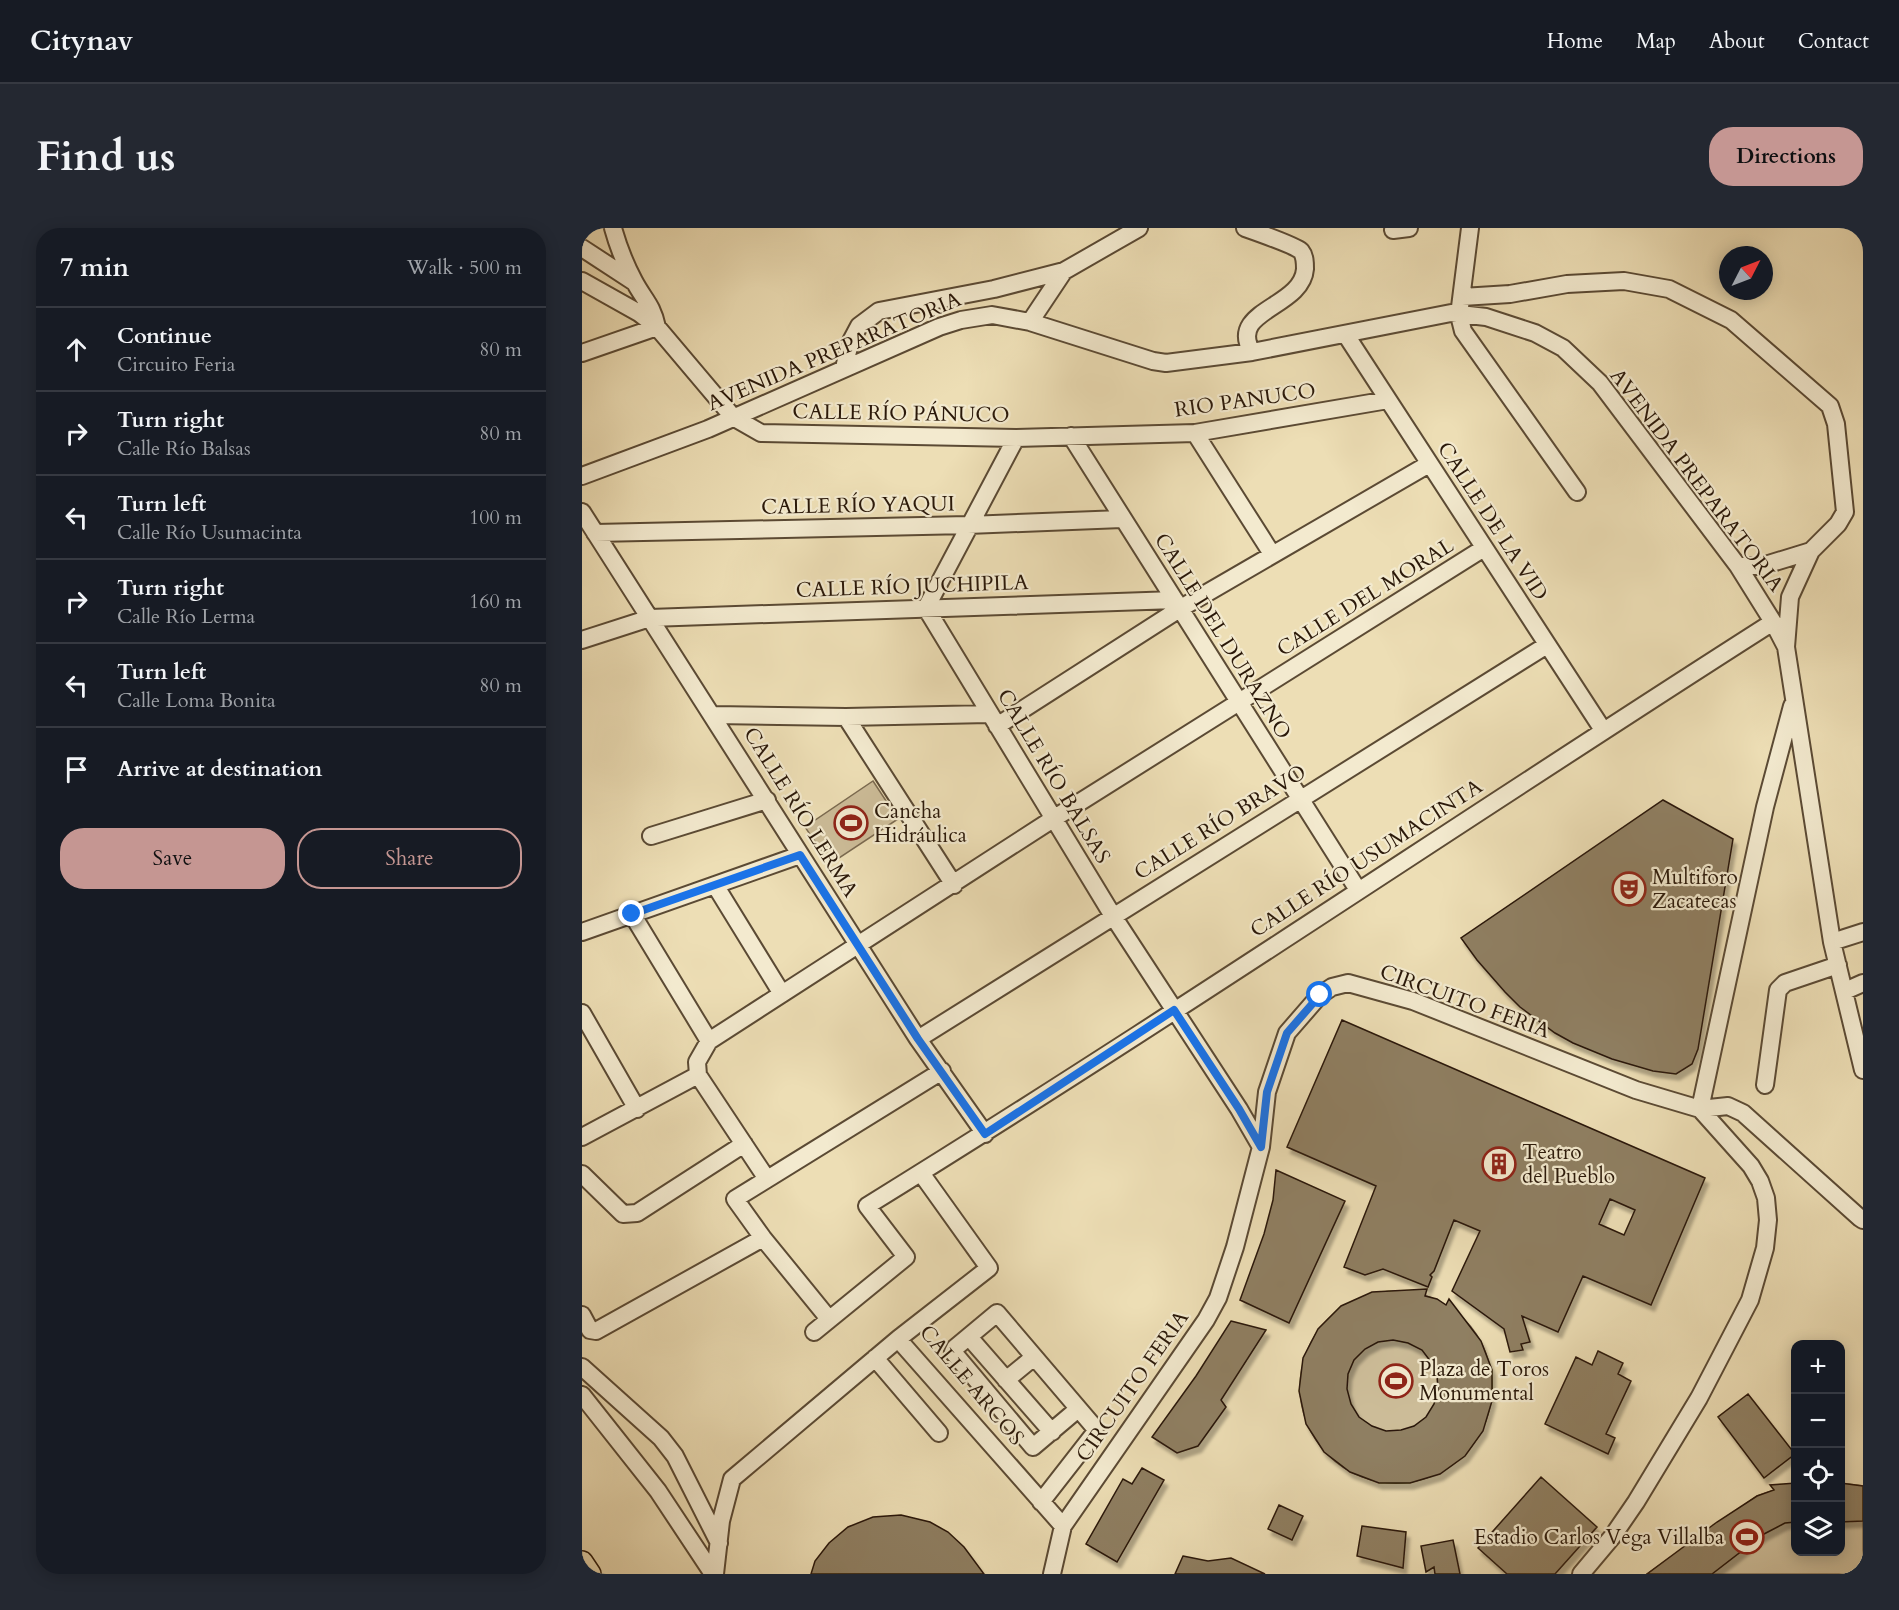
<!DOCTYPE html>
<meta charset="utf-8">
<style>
:root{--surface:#171b24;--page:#242831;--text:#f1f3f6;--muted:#9ea1a6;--line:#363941;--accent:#c59692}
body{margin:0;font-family:Cardo,serif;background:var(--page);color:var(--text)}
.controls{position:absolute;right:18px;bottom:18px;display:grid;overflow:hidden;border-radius:12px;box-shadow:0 3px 15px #0003}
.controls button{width:54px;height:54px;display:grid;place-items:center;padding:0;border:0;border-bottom:2px solid var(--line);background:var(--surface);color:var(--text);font:30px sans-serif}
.compass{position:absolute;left:1137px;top:18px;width:54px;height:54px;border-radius:50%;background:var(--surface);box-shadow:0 3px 15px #0003;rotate:48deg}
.stop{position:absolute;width:18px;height:18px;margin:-14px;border:4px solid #1a73e8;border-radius:50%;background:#fff}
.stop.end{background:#1a73e8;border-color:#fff;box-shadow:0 2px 6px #0008}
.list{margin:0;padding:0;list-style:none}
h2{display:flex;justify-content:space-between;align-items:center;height:78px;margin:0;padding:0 24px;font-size:26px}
h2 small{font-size:20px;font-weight:400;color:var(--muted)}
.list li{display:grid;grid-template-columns:39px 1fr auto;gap:18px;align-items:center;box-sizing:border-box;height:84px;padding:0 24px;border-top:2px solid var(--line)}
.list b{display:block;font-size:22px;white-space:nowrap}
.list p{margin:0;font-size:20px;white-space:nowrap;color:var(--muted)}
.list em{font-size:20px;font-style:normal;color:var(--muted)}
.actions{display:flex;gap:12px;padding:18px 24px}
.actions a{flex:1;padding:14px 0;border:2px solid var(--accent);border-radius:24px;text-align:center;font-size:21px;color:var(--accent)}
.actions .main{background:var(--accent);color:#111}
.icon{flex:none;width:33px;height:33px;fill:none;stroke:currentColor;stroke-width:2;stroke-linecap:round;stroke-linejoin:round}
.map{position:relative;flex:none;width:1281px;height:1346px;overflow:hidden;border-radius:24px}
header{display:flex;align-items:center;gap:36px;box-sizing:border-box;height:84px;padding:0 30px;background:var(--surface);border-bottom:2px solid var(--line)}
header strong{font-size:28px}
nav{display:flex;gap:33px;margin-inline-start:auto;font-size:21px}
.intro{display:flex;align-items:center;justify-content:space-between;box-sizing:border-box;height:144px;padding:0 36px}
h1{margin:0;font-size:42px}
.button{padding:15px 27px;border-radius:24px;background:var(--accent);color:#111;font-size:21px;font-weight:700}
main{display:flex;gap:36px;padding:0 36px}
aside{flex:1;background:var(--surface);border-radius:24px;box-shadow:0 3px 15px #0003}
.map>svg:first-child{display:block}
.green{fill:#ccbc98;stroke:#7b6a50;stroke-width:1.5}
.building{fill:#8f7f62;stroke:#2a1809;stroke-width:1.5;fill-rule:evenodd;filter:url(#shadow)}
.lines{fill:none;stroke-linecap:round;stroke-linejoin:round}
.minor-casing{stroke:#5b4a34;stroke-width:20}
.major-casing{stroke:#2a1809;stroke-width:24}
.minor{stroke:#f3eacf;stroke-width:16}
.major{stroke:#eddeb5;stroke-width:21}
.route{stroke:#1a73e8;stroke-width:8}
.labels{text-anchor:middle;stroke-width:4.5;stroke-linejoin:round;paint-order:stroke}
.street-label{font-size:21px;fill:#2a1809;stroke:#f3eacf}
.poi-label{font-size:21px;fill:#2a1809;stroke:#f3eacf;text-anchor:start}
</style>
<header>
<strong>Citynav</strong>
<nav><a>Home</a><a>Map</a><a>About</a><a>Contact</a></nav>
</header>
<div class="intro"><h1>Find us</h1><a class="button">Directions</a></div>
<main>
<aside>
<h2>7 min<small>Walk · 500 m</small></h2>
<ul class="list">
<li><svg class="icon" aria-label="ahead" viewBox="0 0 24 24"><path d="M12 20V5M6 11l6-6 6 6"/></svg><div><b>Continue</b><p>Circuito Feria</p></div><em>80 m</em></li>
<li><svg class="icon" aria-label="right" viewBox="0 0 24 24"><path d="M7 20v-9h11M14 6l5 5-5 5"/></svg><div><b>Turn right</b><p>Calle Río Balsas</p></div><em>80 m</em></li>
<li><svg class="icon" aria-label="left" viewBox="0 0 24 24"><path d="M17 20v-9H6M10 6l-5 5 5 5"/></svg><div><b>Turn left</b><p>Calle Río Usumacinta</p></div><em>100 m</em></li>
<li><svg class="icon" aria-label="right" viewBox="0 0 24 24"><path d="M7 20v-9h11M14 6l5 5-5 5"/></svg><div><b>Turn right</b><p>Calle Río Lerma</p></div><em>160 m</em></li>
<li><svg class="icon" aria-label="left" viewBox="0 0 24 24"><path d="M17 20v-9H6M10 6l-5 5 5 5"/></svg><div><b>Turn left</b><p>Calle Loma Bonita</p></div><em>80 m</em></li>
<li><svg class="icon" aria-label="arrive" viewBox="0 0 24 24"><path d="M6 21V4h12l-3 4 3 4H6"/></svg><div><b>Arrive at destination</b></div></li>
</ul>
<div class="actions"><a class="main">Save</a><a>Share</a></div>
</aside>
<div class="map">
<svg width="1281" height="1346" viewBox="0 0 1281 1346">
<defs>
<filter id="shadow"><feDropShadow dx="3.5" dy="6" stdDeviation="1.5" flood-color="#0004"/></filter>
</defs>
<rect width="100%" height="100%" fill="#eddeb5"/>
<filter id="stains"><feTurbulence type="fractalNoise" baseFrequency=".00333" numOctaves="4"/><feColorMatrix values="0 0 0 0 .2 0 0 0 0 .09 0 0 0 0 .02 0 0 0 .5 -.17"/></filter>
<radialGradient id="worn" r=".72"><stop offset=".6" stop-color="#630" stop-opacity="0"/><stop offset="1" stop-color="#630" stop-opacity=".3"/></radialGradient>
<path class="green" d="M291,553L316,591L248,636L223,599Z
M718 1159a96 96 0 1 1 192 0a96 96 0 1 1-192 0Z
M1213,1255L1214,1324H1258L1259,1255L1281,1258V1346H1065L1175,1268Z"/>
<path class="building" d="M1081,572L1151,611L1116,821L1110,836L1094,846L1071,843L1030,831L991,815L973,805L938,779L923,764L895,732L879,710Z
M760,792L1123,950L1069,1077L1001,1048L976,1104L940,1088L948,1114L939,1116L941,1122L928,1124L922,1101L870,1063L898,1003L872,992L852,1043L848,1047L850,1049L846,1059L801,1041L783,1047L762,1039L794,958L705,919ZM1028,971L1053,982L1042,1007L1017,996Z
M694,942L763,973L707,1095L658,1072L682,1006L691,972Z
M845,1061L843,1068L855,1071L864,1077L867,1071L899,1113L910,1142V1173L901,1203L883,1228L858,1246L828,1255H797L768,1244L742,1224L724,1196L717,1163L721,1130L736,1101L759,1078L790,1064ZM811,1112L826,1115L840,1122L849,1134L855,1148L856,1162L852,1176L844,1189L832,1198L819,1202L804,1203L790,1198L777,1189L769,1176L765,1161L766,1146L772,1132L783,1121L796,1114Z
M649,1093L684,1102L639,1172L644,1179L616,1218L595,1225L570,1209L614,1148Z
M1016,1123L1041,1135L1036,1146L1049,1153L1024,1206L1033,1210L1026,1226L963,1196L994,1129L1010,1137Z
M1166,1166L1213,1226L1182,1250L1136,1189Z
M560,1240L582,1252L535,1334L504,1316L541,1251L550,1256Z
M959,1249L1015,1299L973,1346H925L896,1320Z
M1214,1255V1294L1203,1295L1182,1306L1130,1346H1065L1135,1294L1175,1268L1192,1262L1188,1257Z
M1258,1255L1281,1258V1293L1258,1294Z
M697,1277L721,1288L710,1312L686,1301Z
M319,1287L348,1294L366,1304L382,1319L402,1346H229L233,1333L247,1315L266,1299L291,1289Z
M780,1298L824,1304L821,1340L775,1328Z
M871,1312L878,1346H853L852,1339L844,1344L839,1318Z
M601,1328L626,1333L649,1330L683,1346H593Z"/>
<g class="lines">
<defs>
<path id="minor" d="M663,0C674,4 712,17 719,23C723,28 723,35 723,41C720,80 645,82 670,124
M888,0L877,87L881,103L995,264
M811,2L827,0
M0,20L52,54
M0,53L57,85L75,99L151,189L179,205L434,210L613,205L806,172
M880,69L928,66L985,56L1042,53L1087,61L1149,92L1248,178L1254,196L1263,284L1256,296L1229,323L1208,369L1204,419L1250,714L1281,842
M448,94L482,43
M764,107L1021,502
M0,125L75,99C70,76 62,72 52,53C43,36 36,18 31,0
M262,140L268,115L277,98L297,83L412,61L482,43L557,0
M613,205L690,326
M489,208L776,662
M434,210L344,380L531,688L657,881L679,919
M0,248L126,201L357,99L379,92L410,87L448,94L571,133L584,135L670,124L869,85L904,89L953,105L981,120L1018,155L1156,338L1191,394L1204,419
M0,284L336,811L403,906
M13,305L386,297L540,291
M1156,338H1180L1229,323
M0,412L68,390L593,372
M1210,478L1183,579L1118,881L1146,878L1161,885L1278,990L1281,992
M131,487L264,489L407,486
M264,489L372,657
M415,498L599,380L847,236
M69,608L185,572
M133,657L200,766
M50,686L127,813
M0,704L218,627
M1250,714L1281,704
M1263,763L1281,755
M0,785L55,881
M336,811L965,417
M1183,857L1196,762L1203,755L1256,737
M0,909L116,847
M339,945L407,1040L316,1111L481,1298
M0,946L41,986L55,985L162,916
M185,951L116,847L115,834L127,813L471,591L902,320
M0,1087L8,1102L14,1103L181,1010
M247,1091L181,1010L153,971L360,843
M232,1104L324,1029L285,978C591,789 888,587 1191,394
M387,1109L470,1204
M293,1130L357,1205
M0,1139L79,1210L93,1228L137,1315
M424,1152L452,1129
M0,1167L76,1263L131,1346
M459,1274L512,1206L513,1200L415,1085L373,1120L371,1124L451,1219L496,1181
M133,1346L139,1293L150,1251L316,1111
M470,1346L481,1298L624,1092L636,1070L653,1019L679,919L685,864L705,805L738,767L750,759L766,755L831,773L1054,862L1118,881L1169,938L1178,953L1184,970L1186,992L1183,1020L1168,1072L1117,1170L1054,1274L1030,1309L999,1346"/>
<path id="major" d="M0,1334L8,1346"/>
</defs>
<use href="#minor" class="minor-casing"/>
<use href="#major" class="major-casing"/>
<use href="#minor" class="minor"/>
<use href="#major" class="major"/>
</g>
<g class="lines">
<path class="route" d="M50,686L218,627L336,811L403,906L592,782L657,881L679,919L685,864L705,805L738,767"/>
</g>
<defs>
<symbol id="stadium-ring" viewBox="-11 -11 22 22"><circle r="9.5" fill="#f3eacf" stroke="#8f2418" stroke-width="1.5"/><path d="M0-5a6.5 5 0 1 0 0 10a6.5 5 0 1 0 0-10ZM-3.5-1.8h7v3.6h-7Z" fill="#8f2418"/></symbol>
<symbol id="theatre-ring" viewBox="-11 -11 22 22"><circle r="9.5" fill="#f3eacf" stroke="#8f2418" stroke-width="1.5"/><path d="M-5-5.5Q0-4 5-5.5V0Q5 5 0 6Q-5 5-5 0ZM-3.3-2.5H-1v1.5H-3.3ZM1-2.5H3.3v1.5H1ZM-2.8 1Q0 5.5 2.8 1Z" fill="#8f2418"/></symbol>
<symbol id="building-ring" viewBox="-11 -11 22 22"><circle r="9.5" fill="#f3eacf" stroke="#8f2418" stroke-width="1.5"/><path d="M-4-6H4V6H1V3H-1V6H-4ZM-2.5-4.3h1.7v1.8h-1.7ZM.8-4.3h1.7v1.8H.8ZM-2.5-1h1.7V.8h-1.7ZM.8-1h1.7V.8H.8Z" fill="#8f2418"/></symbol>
</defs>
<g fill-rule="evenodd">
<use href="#stadium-ring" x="250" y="576" width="38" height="38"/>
<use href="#theatre-ring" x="1028" y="642" width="38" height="38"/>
<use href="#building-ring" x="898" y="917" width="38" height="38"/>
<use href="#stadium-ring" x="795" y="1134" width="38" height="38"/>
<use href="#stadium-ring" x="1146" y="1290" width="38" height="38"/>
</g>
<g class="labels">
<g class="street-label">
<text transform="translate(252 123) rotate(-23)" y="7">AVENIDA PREPARATORIA</text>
<text transform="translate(663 172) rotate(-8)" y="7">RIO PANUCO</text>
<text transform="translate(319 185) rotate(1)" y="7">CALLE RÍO PÁNUCO</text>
<text transform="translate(1115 252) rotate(53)" y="7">AVENIDA PREPARATORIA</text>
<text transform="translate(276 277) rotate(-1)" y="7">CALLE RÍO YAQUI</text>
<text transform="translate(911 293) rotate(57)" y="7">CALLE DE LA VID</text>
<text transform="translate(330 358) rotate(-2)" y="7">CALLE RÍO JUCHIPILA</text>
<text transform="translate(783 369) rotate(-32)" y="7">CALLE DEL MORAL</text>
<text transform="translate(641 408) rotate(58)" y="7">CALLE DEL DURAZNO</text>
<text transform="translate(472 548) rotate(59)" y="7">CALLE RÍO BALSAS</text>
<text transform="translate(219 584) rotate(58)" y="7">CALLE RÍO LERMA</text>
<text transform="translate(638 594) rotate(-32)" y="7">CALLE RÍO BRAVO</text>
<text transform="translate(784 630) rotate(-33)" y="7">CALLE RÍO USUMACINTA</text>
<text transform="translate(883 773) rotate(20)" y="7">CIRCUITO FERIA</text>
<text transform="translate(390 1157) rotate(50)" y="7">CALLE ARCOS</text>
<text transform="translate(550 1158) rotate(-55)" y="7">CIRCUITO FERIA</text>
</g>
<g class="poi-label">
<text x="292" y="590">Cancha<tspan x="292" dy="24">Hidráulica</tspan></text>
<text x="1070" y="656">Multiforo<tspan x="1070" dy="24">Zacatecas</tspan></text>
<text x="940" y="931">Teatro<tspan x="940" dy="24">del Pueblo</tspan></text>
<text x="837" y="1148">Plaza de Toros<tspan x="837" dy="24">Monumental</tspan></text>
<text x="1142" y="1316" text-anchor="end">Estadio Carlos Vega Villalba</text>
</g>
</g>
<rect width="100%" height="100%" filter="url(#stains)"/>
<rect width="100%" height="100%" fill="url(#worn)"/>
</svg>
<div class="controls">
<button>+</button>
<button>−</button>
<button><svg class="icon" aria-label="locate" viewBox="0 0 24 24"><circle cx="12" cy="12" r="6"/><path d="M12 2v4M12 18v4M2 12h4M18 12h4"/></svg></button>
<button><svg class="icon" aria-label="layers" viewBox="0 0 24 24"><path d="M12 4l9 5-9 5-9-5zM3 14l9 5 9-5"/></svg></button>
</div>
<svg class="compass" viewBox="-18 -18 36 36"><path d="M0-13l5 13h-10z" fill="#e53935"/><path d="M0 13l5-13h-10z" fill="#9ea1a6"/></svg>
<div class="stop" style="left:738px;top:767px"></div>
<div class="stop end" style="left:50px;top:686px"></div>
</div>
</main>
